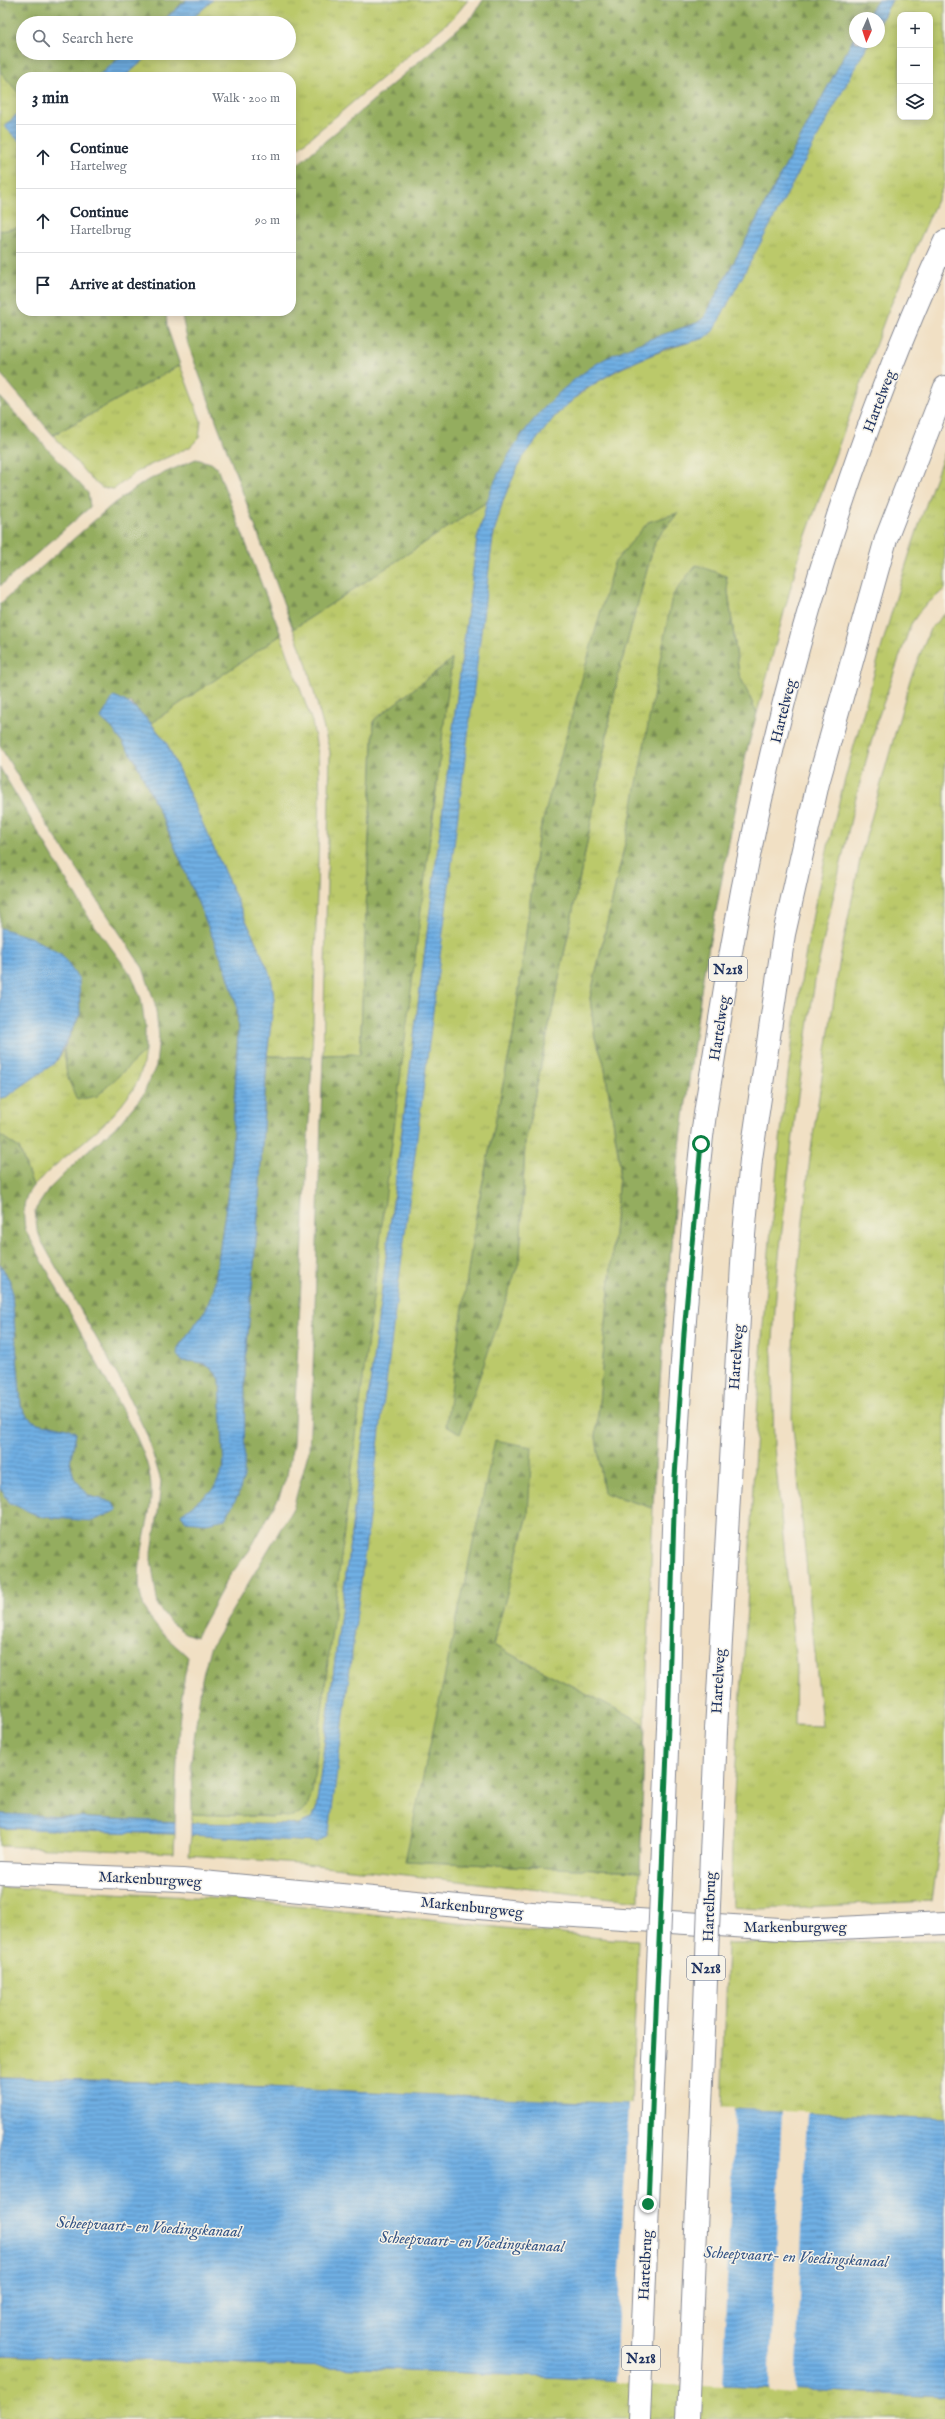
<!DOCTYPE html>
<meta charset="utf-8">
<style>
:root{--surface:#fff;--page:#f6f6f7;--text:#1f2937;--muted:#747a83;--line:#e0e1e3}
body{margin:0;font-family:"IM FELL English",serif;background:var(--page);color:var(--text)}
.controls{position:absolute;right:12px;top:12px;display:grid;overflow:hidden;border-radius:8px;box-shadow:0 2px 10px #0003}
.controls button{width:36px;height:36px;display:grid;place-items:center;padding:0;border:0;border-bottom:1px solid var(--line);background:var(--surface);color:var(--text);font:20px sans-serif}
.compass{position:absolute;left:849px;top:12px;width:36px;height:36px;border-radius:50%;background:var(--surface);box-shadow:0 2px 10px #0003;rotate:183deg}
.stop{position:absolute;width:12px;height:12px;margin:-9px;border:3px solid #0b8043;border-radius:50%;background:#fff}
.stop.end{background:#0b8043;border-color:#fff;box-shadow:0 1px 4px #0008}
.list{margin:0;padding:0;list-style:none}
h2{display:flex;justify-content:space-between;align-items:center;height:52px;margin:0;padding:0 16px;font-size:17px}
h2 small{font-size:13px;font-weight:400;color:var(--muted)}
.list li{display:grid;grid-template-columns:26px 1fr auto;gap:12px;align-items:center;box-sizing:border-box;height:64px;padding:0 16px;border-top:1px solid var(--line)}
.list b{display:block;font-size:15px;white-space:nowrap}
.list p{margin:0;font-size:13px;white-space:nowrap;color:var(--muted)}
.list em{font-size:13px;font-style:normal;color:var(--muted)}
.icon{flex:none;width:22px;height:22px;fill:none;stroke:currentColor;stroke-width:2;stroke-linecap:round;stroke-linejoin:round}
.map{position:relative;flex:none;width:945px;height:2419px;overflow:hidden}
.search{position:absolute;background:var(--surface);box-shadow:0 2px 10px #0003;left:16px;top:16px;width:280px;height:44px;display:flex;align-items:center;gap:10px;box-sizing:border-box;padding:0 14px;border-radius:22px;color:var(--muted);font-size:15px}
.panel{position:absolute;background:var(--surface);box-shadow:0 2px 10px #0003;left:16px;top:72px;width:280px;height:244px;border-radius:16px}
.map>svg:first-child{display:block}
.grass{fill:url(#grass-tufts);stroke:#6b7c64;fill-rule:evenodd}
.forest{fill:url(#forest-firs);stroke:#586e5e}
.water{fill:url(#water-rules);stroke:#466fa0}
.pier{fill:#f1e0c4}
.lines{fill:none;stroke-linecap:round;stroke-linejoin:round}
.minor-casing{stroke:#868891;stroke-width:24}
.primary-casing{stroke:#868891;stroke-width:24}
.minor{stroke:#fff;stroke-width:22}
.primary{stroke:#fff;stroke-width:22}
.primary-bridge-casing{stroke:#868891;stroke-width:24;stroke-linecap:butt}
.primary-bridge{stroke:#fff;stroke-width:22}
.route{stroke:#0b8043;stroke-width:5}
.labels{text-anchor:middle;stroke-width:3;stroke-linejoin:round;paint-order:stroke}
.shield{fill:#f7f3e8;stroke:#5d6a87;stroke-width:1}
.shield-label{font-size:14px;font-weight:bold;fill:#1b2f5e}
.street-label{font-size:15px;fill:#1b2f5e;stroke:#f7f3e8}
.water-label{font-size:16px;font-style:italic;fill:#355586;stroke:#f7f3e8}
</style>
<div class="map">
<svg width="945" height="2419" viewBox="0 0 945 2419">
<defs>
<pattern id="grass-tufts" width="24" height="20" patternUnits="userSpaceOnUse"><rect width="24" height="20" fill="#bbc96b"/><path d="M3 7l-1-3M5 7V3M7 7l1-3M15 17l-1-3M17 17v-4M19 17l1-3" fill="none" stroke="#a0ad5f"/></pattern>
<pattern id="forest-firs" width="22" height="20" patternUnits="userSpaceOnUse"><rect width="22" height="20" fill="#94ad5f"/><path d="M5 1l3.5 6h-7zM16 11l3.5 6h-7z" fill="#788d52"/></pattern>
<pattern id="water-rules" width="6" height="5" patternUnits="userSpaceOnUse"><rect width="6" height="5" fill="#70afe3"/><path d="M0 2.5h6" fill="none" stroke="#5b8fbb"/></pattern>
</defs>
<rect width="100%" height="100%" fill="#f7f3e8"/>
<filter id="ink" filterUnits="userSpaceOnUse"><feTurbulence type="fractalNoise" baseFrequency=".025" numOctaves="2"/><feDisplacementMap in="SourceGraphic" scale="8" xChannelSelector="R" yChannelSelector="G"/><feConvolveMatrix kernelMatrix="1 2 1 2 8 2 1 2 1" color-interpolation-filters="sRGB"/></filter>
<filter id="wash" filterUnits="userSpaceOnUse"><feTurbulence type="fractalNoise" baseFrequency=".012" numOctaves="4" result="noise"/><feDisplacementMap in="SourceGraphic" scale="16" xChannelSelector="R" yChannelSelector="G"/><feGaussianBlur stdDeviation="0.9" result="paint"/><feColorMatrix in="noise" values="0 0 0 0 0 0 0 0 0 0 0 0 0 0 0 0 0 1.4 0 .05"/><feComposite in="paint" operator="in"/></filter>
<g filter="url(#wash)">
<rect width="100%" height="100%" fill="#f1e0c4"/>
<path class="grass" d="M213,0H468L453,18L291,154V77H124L152,53H289V23H187Z
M892,0H945V182L886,316L801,549L757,713L739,674L726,576L629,826L590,998L595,1038L604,1063L620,1165L596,1437L604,1493L653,1508L645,1724L493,1645L528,1515L406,1861L640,1872L639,1901L297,1863L189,1855L191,1835L317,1842L493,537C500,511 507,482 521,459C565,390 628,358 705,338L869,42H879V24ZM900,15H930V117H900ZM677,514L655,541L618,675L588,838L525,1143L520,1259L476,1215L513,1036L538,838L648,522Z
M0,71L21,96V118L17,114L5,127L21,143V227L0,231Z
M180,365L201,421L199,438L190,447L139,470L114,489L102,488L90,478L53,435Z
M945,452V589L922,608L911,624L877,721L855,801L816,974L796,1109L778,1265L772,1355L774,1447L796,1665L795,1725L822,1726L792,1417L794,1303L811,1149L840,959L861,855L910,680L930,629L945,613V1806L932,1901L760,1909L732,1907C729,1801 743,1694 748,1588C757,1386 770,1182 801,982C815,891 838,802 863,714C887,626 912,538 945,452Z
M488,501L477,539L316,1810L311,1819L297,1825L191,1823L192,1814L273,1817L433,818L451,660L374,720L360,1054L323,1055L330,752L306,662L293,629Z
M281,635L312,722L318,754L320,794L312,1057L267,1056L274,998L271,976L166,742L151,723Z
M64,1049L67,1076L97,1096L145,1051C143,1066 140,1080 131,1092C108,1128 63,1155 33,1186L19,1148L0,1135V1098L6,1097L56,1062Z
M0,1828L175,1834L174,1853L0,1846Z
M0,1887L227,1899L610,1939L638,1940L631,2105L203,2084L0,2077Z
M945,1941V2119L722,2109L728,1943Z
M0,2355L388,2369L945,2397V2419H0Z"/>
<path class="forest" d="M0,0H187L160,23H23V53H125L97,77H21V96L0,71Z
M483,0H878L866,18H855V36L704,318L697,323C665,334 633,344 604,360C553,389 506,446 488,501L293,629L188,344L181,311H291V170L473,16Z
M21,227V311H166L167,327L180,365L53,435L0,373V231Z
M0,397L88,493L90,507L0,586Z
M196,459L211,463L217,468L281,635L151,723L130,702L101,718L112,728L135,760L167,828L227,972L237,1006L238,1032L231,1171L214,1289L206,1309L178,1348L182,1361C201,1361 209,1363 220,1379L224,1467L215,1489L181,1514L186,1521L243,1477L245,1369L258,1215L267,1056L312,1057L293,1445L287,1475L279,1497L249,1551L228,1578L196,1637L185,1633L170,1622L158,1606L151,1559L158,1513L161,1481L147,1435L123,1385L42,1242L37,1229L35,1210L49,1189L85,1153L118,1125L143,1095L156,1066L159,1036L155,1003L143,968L40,814L0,746V604L113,504L146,481Z
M678,513L655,541L618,675L588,838L525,1143L520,1259L460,1434L446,1426L476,1215L513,1036L538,838L614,563L648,522Z
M696,565L726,576L739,674L757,713L746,754L703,977L678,1161L659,1394L653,1508L604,1493L596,1437L620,1165L604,1063L595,1038L590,998L629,826L672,596Z
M452,659L312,1792L307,1808L293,1817L192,1814L191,1762L202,1679L210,1648L293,1508L309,1450L313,1371L323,1055L360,1054L374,720Z
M0,768L89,918L132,976L141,999L145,1026V1051L97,1096L77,1100L67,1076L64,1049L80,1014L32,938L0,928Z
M0,1135L19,1148L33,1186C22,1199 23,1212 25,1229L136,1436C143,1452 150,1468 151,1486C153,1523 129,1571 144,1607C153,1628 172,1642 188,1657C177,1711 177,1766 175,1822L0,1814V1488L10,1503L112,1502L89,1496L74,1478L70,1462L76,1433C53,1417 36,1436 21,1406L11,1283L0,1264Z
M495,1440L532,1447L528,1515L493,1645L645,1724L640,1872L405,1861Z"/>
<path class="water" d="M187,0H213L187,23H160Z
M878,0H892L879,24V18H866Z
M855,36V42H869L713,331L705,338L667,348L618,369L581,392L555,416L521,460L503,500L493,537L330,1826L326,1837L317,1842L191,1835V1823L297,1825L311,1819L316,1810L477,539C483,521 486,499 495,481C517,433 557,387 603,360C632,344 665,334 697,323L704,318Z
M125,53H152L124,77H97Z
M17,114L21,118V143L5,127Z
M114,696C137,705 151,723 166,742L271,976L274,998L267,1056L258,1215L245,1369L244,1477L238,1495L225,1519L206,1523L186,1521L181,1514L214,1489L224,1467L220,1379C209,1363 201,1361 182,1361L177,1355L178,1348L206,1309L214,1289L231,1171L238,1032L237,1006L227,972L167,828L135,760L112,728L101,718Z
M0,928L32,938L62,955L79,980L80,1014L56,1062L6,1097L0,1098Z
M0,1264L11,1283L21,1406C36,1436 53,1417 76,1433L70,1462L74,1478L89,1496L112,1502L117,1510L93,1521L41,1517L10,1503L0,1488Z
M0,1814L175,1822V1834L0,1828Z
M0,2077L203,2084L945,2119V2397L388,2369L0,2355Z"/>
<path class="pier" d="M628,2103L735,2107L722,2388L615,2382Z
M782,2110L807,2111L795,2393L769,2391Z"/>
</g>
<g filter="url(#ink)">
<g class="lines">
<defs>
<path id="minor" d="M0,1873L182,1880L543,1914L795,1930L945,1923"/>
<path id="primary" d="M668,1727C671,1643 671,1559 675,1475C681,1365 689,1255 701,1146C705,1106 713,1066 719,1025C760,756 831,489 945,241
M716,1730L743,1246L751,1159L784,934L818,783L886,539L945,387
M639,2419L648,2204
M688,2419L697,2206"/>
</defs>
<use href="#minor" class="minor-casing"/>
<use href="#primary" class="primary-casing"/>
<use href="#minor" class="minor"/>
<use href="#primary" class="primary"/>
<defs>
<path id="primary-bridge" d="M648,2204L668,1727
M697,2206L716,1730"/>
</defs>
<use href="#primary-bridge" class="primary-bridge-casing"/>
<use href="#primary-bridge" class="primary-bridge"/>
</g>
</g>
<g class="lines" filter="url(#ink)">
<path class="route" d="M648,2204L668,1727L675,1477L684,1333L701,1144"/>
</g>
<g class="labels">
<g class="shield">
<rect x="709" y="957" width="38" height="24" rx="3"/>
<rect x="687" y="1956" width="38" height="24" rx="3"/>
<rect x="622" y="2346" width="38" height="24" rx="3"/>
</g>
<g class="shield-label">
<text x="728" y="974">N218</text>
<text x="706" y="1973">N218</text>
<text x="641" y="2363">N218</text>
</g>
<g class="street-label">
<text transform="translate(879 401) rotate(-69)" y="5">Hartelweg</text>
<text transform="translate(783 711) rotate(-76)" y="5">Hartelweg</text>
<text transform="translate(719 1028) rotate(-81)" y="5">Hartelweg</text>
<text transform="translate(736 1357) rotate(-86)" y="5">Hartelweg</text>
<text transform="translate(718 1681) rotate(-87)" y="5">Hartelweg</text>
<text transform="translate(150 1879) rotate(3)" y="5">Markenburgweg</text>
<text transform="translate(472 1907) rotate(6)" y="5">Markenburgweg</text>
<text transform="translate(709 1907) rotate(-88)" y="5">Hartelbrug</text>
<text x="795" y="1932">Markenburgweg</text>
<text transform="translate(645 2265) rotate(-87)" y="5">Hartelbrug</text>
</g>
<g class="water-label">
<text transform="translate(149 2226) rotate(3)" y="6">Scheepvaart- en Voedingskanaal</text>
<text transform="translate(472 2241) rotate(3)" y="6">Scheepvaart- en Voedingskanaal</text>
<text transform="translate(796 2256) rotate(3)" y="6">Scheepvaart- en Voedingskanaal</text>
</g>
</g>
</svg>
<div class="controls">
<button>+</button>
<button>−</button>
<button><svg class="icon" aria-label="layers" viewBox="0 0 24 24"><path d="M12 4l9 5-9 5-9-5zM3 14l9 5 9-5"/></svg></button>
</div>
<svg class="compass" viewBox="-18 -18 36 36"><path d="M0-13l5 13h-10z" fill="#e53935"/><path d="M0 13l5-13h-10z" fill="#747a83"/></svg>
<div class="stop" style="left:701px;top:1144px"></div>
<div class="stop end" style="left:648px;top:2204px"></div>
<div class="search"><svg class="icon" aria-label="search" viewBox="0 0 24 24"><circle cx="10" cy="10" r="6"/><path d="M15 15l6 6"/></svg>Search here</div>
<section class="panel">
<h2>3 min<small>Walk · 200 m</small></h2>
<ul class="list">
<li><svg class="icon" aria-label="ahead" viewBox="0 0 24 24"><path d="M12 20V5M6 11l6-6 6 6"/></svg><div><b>Continue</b><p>Hartelweg</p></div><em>110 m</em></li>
<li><svg class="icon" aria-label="ahead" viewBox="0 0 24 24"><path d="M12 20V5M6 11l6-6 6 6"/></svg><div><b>Continue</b><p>Hartelbrug</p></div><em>90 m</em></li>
<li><svg class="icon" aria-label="arrive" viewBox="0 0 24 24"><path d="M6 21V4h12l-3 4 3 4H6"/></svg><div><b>Arrive at destination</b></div></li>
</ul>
</section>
</div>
